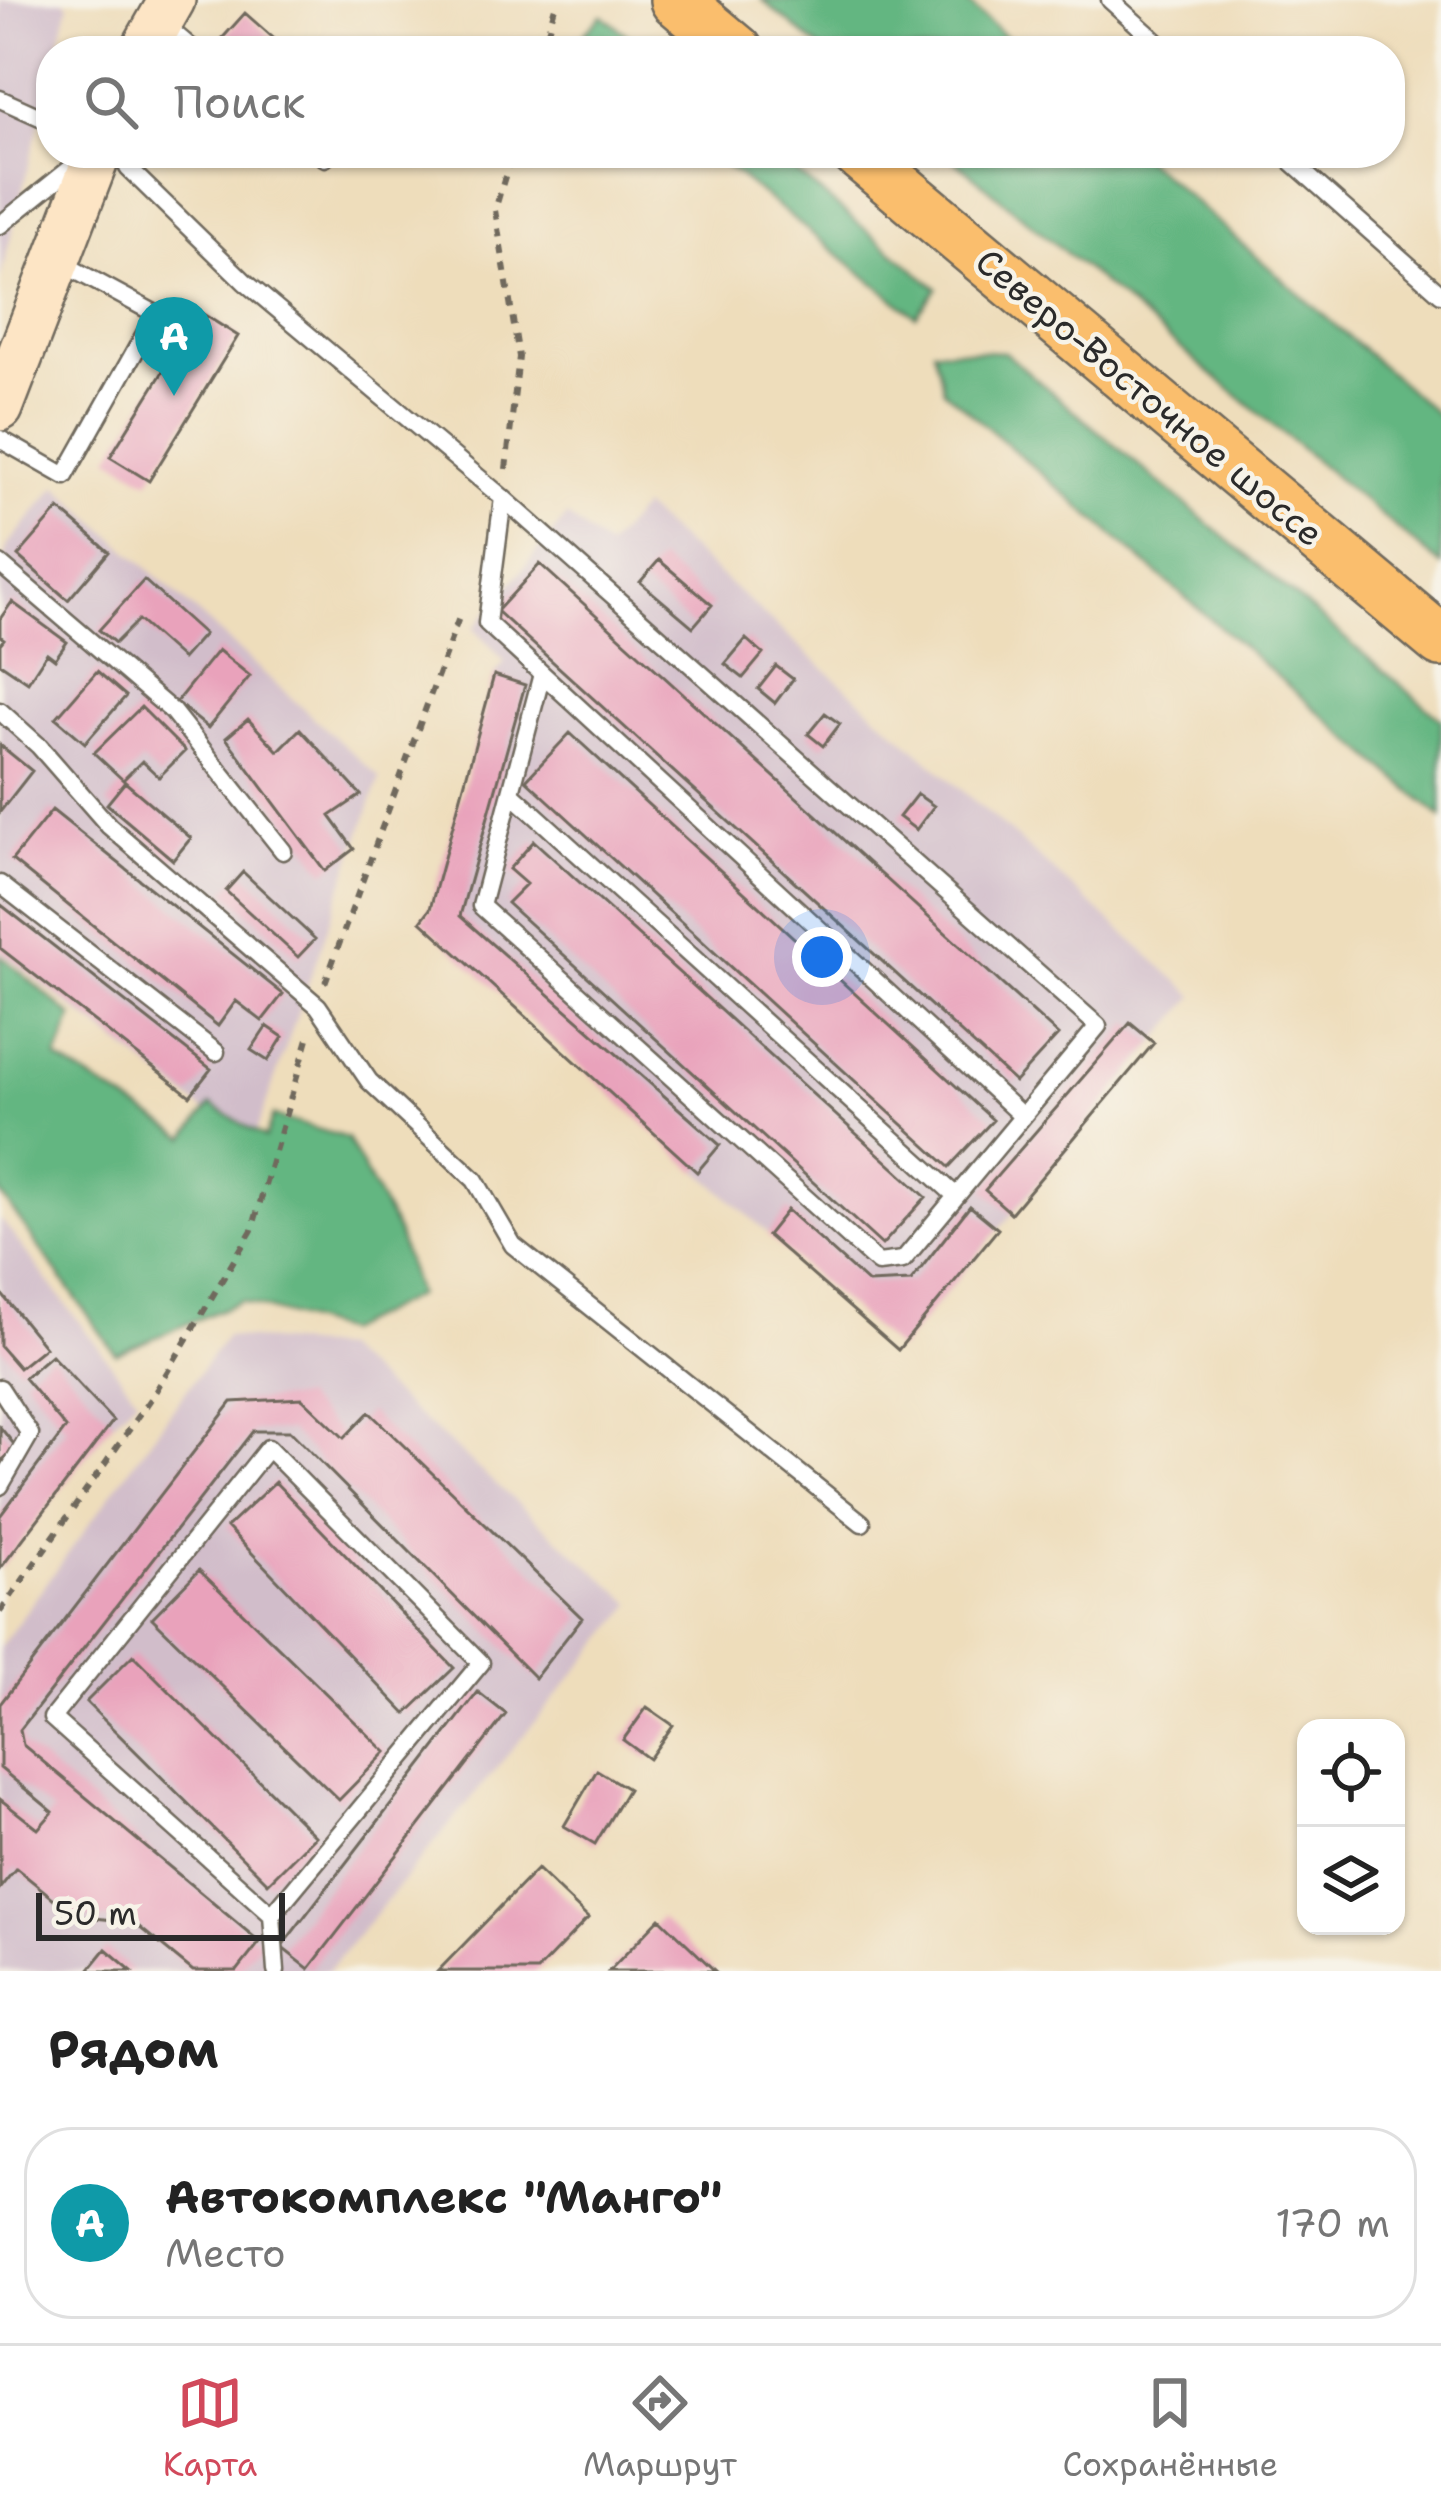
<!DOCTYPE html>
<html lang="ru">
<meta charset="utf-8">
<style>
:root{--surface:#fff;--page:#f6f6f6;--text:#222;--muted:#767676;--line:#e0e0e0;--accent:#d1495b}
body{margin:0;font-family:"Shantell Sans",sans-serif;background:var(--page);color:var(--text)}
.controls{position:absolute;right:36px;bottom:36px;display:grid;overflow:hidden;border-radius:24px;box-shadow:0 3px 9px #0004}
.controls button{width:108px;height:108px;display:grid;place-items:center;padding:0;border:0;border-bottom:3px solid var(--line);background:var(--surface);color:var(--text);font:60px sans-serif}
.scale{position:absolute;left:36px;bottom:30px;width:249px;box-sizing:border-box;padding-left:12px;border:6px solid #2b2b2b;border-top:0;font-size:33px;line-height:42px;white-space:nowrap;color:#2b2b2b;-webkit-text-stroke:9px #f7f3e8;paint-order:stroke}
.you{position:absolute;left:822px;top:957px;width:42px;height:42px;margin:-30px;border:9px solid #fff;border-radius:50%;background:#1a73e8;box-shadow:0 0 0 18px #1a73e833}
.badge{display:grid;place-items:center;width:78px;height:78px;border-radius:50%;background:var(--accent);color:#fff;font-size:39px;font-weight:700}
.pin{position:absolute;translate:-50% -99px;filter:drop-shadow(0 3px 6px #0008)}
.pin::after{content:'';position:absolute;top:63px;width:42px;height:36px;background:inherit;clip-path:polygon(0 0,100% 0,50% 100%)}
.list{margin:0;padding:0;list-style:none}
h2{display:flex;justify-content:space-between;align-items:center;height:156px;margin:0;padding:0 48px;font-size:51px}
h2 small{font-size:39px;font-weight:400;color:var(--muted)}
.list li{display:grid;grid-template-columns:78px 1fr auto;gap:36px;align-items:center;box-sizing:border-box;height:192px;margin:0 24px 24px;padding:0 24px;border:3px solid var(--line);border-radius:48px}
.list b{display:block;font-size:45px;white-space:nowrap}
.list p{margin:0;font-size:39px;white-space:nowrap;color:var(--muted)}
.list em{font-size:39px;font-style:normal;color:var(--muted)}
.icon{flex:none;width:66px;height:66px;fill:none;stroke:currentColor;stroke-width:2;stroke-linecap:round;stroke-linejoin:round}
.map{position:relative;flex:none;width:1441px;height:1971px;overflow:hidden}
.search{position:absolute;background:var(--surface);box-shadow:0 3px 9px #0004;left:36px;right:36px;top:36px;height:132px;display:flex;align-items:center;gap:30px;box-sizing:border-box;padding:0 42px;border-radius:48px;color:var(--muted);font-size:45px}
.sheet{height:372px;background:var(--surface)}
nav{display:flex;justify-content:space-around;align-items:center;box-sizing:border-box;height:168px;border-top:3px solid var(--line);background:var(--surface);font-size:33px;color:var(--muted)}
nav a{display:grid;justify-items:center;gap:6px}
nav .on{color:var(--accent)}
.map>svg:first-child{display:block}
.industrial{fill:#d1bdca}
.forest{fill:#64b681;stroke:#487056;stroke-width:3}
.building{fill:#e9a2bb}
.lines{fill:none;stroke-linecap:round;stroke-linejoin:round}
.lane-casing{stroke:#6f695d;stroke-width:21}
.secondary-casing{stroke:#6f695d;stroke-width:50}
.primary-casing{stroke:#6f695d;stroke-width:56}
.path{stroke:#6f695d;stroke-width:6;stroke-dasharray:9 9;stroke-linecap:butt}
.lane{stroke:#fff;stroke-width:16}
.secondary{stroke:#fde5c5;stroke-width:45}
.primary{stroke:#fabe6d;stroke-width:51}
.labels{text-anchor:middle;stroke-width:9;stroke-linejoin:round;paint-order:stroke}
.street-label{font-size:36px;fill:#2b2b2b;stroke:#f7f3e8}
</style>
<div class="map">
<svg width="1441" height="1971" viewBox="0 0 1441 1971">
<rect width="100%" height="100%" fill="#f7f3e8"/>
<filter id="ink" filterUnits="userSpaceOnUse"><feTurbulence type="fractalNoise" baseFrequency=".00833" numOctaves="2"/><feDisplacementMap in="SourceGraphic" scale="24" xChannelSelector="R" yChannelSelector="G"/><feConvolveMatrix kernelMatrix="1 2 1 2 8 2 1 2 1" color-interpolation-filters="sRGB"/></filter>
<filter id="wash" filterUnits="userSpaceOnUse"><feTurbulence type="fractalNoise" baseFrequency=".004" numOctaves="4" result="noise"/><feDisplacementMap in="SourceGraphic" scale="48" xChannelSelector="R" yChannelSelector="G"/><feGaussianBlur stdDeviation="2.7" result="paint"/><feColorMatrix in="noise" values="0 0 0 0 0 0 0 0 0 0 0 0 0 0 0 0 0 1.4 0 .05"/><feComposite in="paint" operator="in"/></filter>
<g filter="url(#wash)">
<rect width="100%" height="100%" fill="#edb"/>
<path class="industrial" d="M0,0H63L69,4L57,51H51V76L0,280Z
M57,486L380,778L251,1147L0,951V570L8,545Z
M642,507L1195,996L898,1350L421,921L430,909L494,675L505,662L474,628L567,516L607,548Z
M0,1218L137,1398L113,1422L0,1569Z
M226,1336L341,1349L633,1604L328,1971H0V1647Z"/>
<path class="forest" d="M762,0H964L1022,51H823Z
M602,15L647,51H580L573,45Z
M710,153H772L937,288L916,316Z
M946,153H1138L1441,418V565Z
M933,349L1004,352L1441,719V817L944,390Z
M0,955L73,1017L57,1059L186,1138L211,1105L265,1138L273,1116L347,1138L397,1232L417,1295L343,1332L241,1301L116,1354L0,1193Z"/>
<g id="blocks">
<path class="building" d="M245,13L288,51H229L219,42Z
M200,312L238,336L149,481L110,457Z
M59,509L109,552L68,600L18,556Z
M659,560L712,605L693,627L640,582Z
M540,564L1058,1035L1015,1082L497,611Z
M144,580L204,634L182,659L138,620L115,643L99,630Z
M12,602L67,642L55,659L47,653L28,682L0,663V644L4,639L0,636V619Z
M746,639L763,654L743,678L725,664Z
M218,650L250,676L208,728L176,702Z
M776,666L793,679L775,703L758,689Z
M97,671L126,696L85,743L56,718Z
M494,675L525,685L460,916L720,1145L697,1172L421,921L430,909Z
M141,707L185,751L159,777L142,761L123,780L94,753Z
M825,713L840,724L823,746L808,734Z
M248,719L278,751L300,729L361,795L330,816L354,849L325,871L226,738Z
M570,733L993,1120L949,1167L526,780Z
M0,745L32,771L0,812Z
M125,782L191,838L173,860L107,804Z
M917,794L934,806L916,830L899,817Z
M52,810L283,994L262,1021L236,1001L218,1026L12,860Z
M534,841L926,1197L882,1245L507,903L526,884L509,869Z
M243,872L315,939L298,957L226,891Z
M0,904L211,1069L190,1096L0,948Z
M1130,1023L1154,1043L1011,1213L985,1190Z
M267,1026L283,1037L268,1061L251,1050Z
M970,1206L998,1229L898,1350L767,1235L787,1210L868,1283L911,1281Z
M0,1292L45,1347L19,1368L0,1346Z
M51,1355L113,1421L0,1569V1516L66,1428L24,1378Z
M302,1398L344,1438L369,1412L582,1618L535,1678L290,1431H253L20,1730L23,1745L260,1942L237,1971H193L133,1922L75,1916L16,1868L0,1888V1799L38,1829L53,1812L0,1768V1704L232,1402Z
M0,1427L17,1448L0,1462Z
M275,1482L454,1668L406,1714L227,1527Z
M199,1570L386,1752L339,1800L152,1618Z
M133,1655L315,1836L268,1883L86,1702Z
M478,1692L506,1714L309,1969L281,1947Z
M647,1707L673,1725L649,1759L623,1740Z
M597,1770L628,1789L595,1844L564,1826Z
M537,1869L588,1918L537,1971H438Z
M660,1918L715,1971H609Z
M106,1949L132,1971H88Z"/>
</g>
</g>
<g filter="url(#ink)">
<use href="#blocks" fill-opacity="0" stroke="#6f695d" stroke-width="3"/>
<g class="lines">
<defs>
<path id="lane" d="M1110,0L1167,51
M164,25L195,51
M0,99L51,122
M127,153L128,168L245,282L503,498L1098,1026L903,1260L878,1263L481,906L542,674
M319,153L325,158
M1282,153L1441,294
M0,225L80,161
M0,439L65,476L156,314L58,261
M503,498L487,623L1022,1116
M0,564L172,711L283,851
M0,711L39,746L109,826L318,1006L369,1081L475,1180L513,1245L862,1523
M511,793L956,1196
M0,884L216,1052
M0,1388L30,1434L0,1486
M272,1915L52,1718L268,1448L481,1663L272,1915L276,1971"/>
<path id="secondary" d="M143,51L172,0
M0,408L98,153"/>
<path id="primary" d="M676,0L737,51
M858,153L1441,641"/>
</defs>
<use href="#lane" class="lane-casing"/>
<use href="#secondary" class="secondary-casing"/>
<use href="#primary" class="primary-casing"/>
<path class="path" d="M542,51L557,0
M506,469L519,357L495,210L512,153
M325,983L461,612
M0,1612L151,1399L252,1230L309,1035"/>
<use href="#lane" class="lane"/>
<use href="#secondary" class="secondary"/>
<use href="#primary" class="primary"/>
</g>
</g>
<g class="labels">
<g class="street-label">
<text transform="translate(1150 397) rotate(40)" y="13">Северо-Восточное шоссе</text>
</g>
</g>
</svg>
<div class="controls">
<button><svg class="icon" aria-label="locate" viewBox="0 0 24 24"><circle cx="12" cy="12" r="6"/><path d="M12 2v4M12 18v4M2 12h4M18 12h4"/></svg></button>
<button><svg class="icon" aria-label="layers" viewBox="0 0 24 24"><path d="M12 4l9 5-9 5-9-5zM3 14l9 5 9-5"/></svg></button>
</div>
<div class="scale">50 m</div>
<div class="you"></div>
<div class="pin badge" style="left:174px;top:396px;background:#0f9aa8">A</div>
<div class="search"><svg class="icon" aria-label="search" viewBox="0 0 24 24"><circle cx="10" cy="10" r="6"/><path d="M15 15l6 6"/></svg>Поиск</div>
</div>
<section class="sheet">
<h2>Рядом<small></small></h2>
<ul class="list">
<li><span class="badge" style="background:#0f9aa8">A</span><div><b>Автокомплекс &quot;Манго&quot;</b><p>Место</p></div><em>170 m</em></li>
</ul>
</section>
<nav>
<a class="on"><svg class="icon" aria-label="map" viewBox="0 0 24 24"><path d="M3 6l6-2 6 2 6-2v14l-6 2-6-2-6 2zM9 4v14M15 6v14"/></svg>Карта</a>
<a><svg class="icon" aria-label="directions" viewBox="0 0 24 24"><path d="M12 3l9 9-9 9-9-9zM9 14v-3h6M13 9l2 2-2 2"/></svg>Маршрут</a>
<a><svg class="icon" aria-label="saved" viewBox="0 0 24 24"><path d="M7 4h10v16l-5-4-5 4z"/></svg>Сохранённые</a>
</nav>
